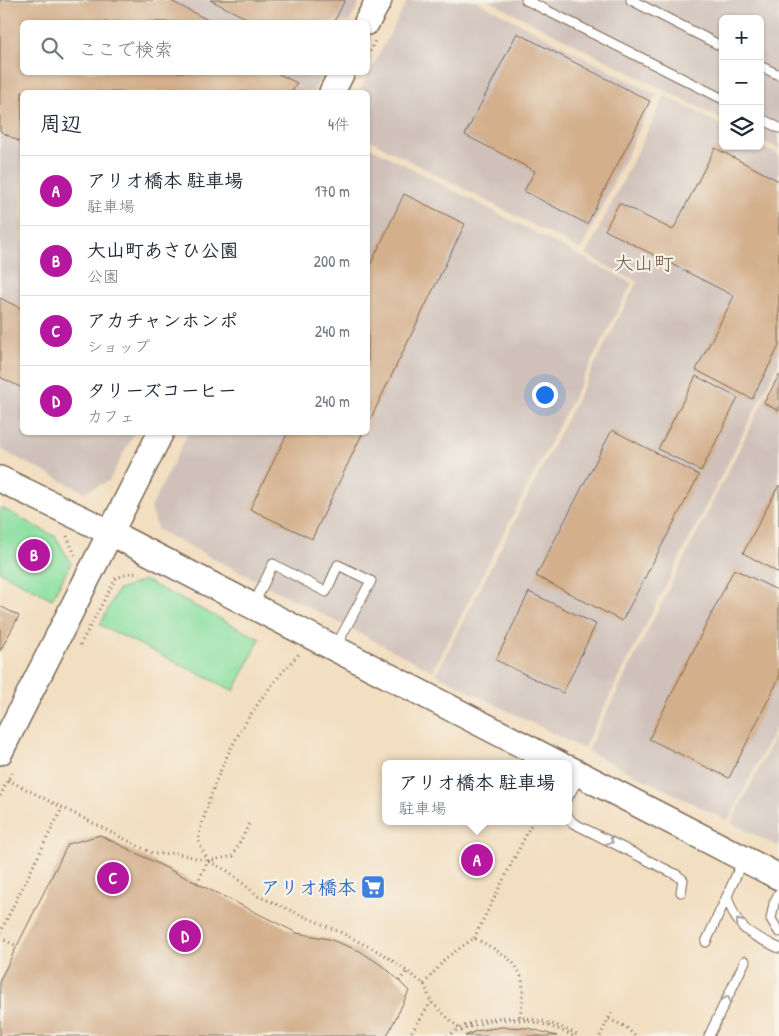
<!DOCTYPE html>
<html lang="ja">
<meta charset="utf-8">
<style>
:root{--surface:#fff;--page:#f6f6f7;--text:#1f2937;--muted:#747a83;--line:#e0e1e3;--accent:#b5179e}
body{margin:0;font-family:"Patrick Hand","Klee One",sans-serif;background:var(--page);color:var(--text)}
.controls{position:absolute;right:15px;top:15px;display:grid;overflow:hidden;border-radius:8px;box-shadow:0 1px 4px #0004}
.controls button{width:45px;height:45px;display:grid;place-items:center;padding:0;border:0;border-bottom:1px solid var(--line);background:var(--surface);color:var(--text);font:25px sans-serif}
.you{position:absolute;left:544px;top:394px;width:18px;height:18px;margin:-12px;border:4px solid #fff;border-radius:50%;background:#1a73e8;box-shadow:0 0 0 8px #1a73e833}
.badge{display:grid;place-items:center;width:32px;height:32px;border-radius:50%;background:var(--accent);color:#fff;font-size:16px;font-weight:700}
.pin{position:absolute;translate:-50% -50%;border:2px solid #fff;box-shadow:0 1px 5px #0006}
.popup{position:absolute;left:382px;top:760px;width:190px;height:65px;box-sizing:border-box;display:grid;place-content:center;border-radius:8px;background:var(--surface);filter:drop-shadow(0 1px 4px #0005);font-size:16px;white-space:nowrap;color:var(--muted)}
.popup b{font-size:19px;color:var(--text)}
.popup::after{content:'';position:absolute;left:50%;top:100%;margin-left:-10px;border:10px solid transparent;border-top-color:var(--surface)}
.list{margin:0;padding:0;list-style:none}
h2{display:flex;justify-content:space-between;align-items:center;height:65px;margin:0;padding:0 20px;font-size:21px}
h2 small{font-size:16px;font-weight:400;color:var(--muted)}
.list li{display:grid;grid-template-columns:32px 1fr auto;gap:15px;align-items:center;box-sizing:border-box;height:70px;padding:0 20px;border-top:1px solid var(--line)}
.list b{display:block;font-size:19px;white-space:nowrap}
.list p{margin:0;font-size:16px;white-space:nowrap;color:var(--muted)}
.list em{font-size:16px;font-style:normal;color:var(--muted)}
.icon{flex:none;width:28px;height:28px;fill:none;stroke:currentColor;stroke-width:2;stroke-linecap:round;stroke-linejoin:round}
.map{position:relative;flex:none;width:779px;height:1036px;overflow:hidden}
.search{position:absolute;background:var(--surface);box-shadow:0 1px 4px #0004;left:20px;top:20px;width:350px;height:55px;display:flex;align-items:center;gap:12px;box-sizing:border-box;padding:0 18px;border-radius:8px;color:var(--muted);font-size:19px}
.panel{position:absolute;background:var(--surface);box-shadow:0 1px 4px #0004;left:20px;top:90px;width:350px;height:345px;border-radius:8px}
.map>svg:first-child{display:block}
.industrial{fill:#cfc1ba}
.green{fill:#8be0a2;stroke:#638560}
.building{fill:#d3af8c}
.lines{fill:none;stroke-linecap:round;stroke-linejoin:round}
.lane-casing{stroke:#7b6957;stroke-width:11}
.secondary-casing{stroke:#7b6957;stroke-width:28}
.path{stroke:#7b6957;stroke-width:3;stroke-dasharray:1 4;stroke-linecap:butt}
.lane{stroke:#fff;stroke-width:9}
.secondary{stroke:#fff;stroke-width:25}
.path-bridge{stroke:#7b6957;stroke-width:3;stroke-dasharray:1 4;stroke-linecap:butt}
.oneway{stroke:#a79f9a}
.labels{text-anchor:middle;stroke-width:4.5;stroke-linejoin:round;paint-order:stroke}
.shop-label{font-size:19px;font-weight:bold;fill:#366cbe;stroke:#f7f3e8;text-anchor:end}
.neighbourhood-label{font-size:20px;fill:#705944;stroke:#f7f3e8}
</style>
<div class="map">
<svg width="779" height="1036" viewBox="0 0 779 1036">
<rect width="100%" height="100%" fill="#f7f3e8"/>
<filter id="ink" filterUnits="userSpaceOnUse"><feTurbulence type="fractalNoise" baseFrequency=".02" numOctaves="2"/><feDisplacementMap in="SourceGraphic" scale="10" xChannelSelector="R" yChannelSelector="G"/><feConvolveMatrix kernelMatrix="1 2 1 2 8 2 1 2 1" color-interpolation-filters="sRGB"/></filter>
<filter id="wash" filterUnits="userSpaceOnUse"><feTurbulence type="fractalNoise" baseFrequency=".0096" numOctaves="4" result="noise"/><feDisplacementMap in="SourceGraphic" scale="20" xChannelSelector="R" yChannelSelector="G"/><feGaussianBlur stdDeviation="1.12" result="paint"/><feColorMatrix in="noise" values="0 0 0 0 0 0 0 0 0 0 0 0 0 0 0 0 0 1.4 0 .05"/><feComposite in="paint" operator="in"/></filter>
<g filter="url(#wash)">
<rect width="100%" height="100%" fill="#f2dec0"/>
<path class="industrial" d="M0,0H361L349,22H22V72L323,73L313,92H22V432L134,433L109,481L84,492L0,449Z
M408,0H475L656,95L581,250L368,139V92H359Z
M488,0H779V149L760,140V19H723V120Z
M665,96L723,126V146H760L779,155V362L583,749L436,674L637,282L586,255Z
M368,146L632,283L433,671L158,530L151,508L188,433L368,432Z
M779,370V721L728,821L587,751Z
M779,729V847L731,823Z"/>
<path class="green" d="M0,507L56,537L71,563L52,599L0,572Z
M144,580L260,639L234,691L100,625L117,591Z"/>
<g id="blocks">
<path class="building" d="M0,0H169L212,22H22V72H275L297,83L292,92H22V143L0,131Z
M210,0H345L334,22H254Z
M517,33L650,101L587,224L524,191L535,171L465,135Z
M715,148L779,181V346L752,399L696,370L734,296L605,230L619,203L673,230Z
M404,194L465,224L368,424V270Z
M0,298L22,309V388L0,377Z
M779,375V411L764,403Z
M696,376L738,398L701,471L658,449Z
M612,430L699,475L622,621L536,576Z
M288,432H363L312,539L250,509Z
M779,485V573L743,553Z
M734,569L779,591V678L729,778L649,739Z
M529,592L596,624L563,693L496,660Z
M0,606L19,616L0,651Z
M100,835L297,933L329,939L360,951L387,969L409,991L387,1036H0V980L68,844Z
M502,1027L528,1028L557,1036H465L476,1031Z"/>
</g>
</g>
<g filter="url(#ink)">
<use href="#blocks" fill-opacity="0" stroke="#7b6957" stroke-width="1"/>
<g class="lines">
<defs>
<path id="lane" d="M526,0L723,99
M631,0L723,47
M760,66L779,75
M760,118L779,128
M254,604L273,564L326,592L338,565L371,581L335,648
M568,797L580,775
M568,817L573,823L677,875L683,880L681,892
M743,860L727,896C737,930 748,933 779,948
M779,893L774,903L771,919L779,932
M706,942L727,896
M709,1036L745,961"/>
<path id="secondary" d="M367,22L379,0
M332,92L342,72
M0,479L111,533L559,764
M0,752L161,432
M568,768L779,877"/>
</defs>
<use href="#lane" class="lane-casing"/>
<use href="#secondary" class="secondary-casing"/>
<path class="path" d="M368,56L375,41
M67,536L75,555
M80,645L116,578L131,573L143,574
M8,780L154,854L176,853L208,861L228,871L258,896L340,932L383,954L407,971
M0,796L13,770
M208,861L233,856L250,822
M197,883L208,861C205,855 200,847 199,840C198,833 203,821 205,814C223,752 255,700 299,654
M0,933L62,808
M0,938L17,946
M474,938L533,821
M399,981L407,971L424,984L431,1002L462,1031C497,1012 540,1019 573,1036
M424,984L446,958L474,938C518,961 530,968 519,1020
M609,1019L626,1027L635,1036
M409,1036L431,1002
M600,1036L613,1009"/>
<use href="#lane" class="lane"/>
<use href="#secondary" class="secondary"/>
<path class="path-bridge" d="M447,1036C456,1031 465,1025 474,1022C510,1012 548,1018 579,1036"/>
</g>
<defs><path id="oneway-chevron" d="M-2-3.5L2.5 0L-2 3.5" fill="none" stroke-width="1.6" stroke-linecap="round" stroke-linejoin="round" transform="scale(1.25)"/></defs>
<g class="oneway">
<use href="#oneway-chevron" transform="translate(610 841) rotate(27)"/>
<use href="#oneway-chevron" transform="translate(739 922) rotate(-129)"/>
<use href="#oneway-chevron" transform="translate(727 999) rotate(-64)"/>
</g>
</g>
<defs>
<symbol id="supermarket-square" viewBox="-11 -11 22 22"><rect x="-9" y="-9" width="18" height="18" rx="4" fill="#3f7fe0" stroke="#f7f3e8"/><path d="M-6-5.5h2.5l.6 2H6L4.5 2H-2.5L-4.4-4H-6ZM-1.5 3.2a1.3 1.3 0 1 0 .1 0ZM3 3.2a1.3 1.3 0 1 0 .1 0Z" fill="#fff"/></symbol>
</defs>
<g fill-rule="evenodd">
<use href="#supermarket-square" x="359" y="873" width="28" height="28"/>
</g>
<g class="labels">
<g class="shop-label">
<text x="356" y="894">アリオ橋本</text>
</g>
<g class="neighbourhood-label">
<text x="644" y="270">大山町</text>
</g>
</g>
</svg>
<div class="controls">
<button>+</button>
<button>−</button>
<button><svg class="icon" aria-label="layers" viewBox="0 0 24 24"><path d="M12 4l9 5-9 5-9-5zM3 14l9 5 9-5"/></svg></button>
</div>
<div class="you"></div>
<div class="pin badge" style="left:477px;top:860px">A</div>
<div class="popup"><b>アリオ橋本 駐車場</b>駐車場</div>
<div class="pin badge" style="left:34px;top:555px">B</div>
<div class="pin badge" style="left:113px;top:878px">C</div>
<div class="pin badge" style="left:185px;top:936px">D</div>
<div class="search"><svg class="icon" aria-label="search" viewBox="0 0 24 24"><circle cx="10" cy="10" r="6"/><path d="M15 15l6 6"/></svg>ここで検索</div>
<section class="panel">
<h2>周辺<small>4件</small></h2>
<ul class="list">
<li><span class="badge">A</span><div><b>アリオ橋本 駐車場</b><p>駐車場</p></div><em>170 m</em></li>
<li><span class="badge">B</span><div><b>大山町あさひ公園</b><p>公園</p></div><em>200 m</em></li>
<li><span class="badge">C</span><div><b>アカチャンホンポ</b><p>ショップ</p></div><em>240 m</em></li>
<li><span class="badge">D</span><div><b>タリーズコーヒー</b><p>カフェ</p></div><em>240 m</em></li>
</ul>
</section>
</div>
